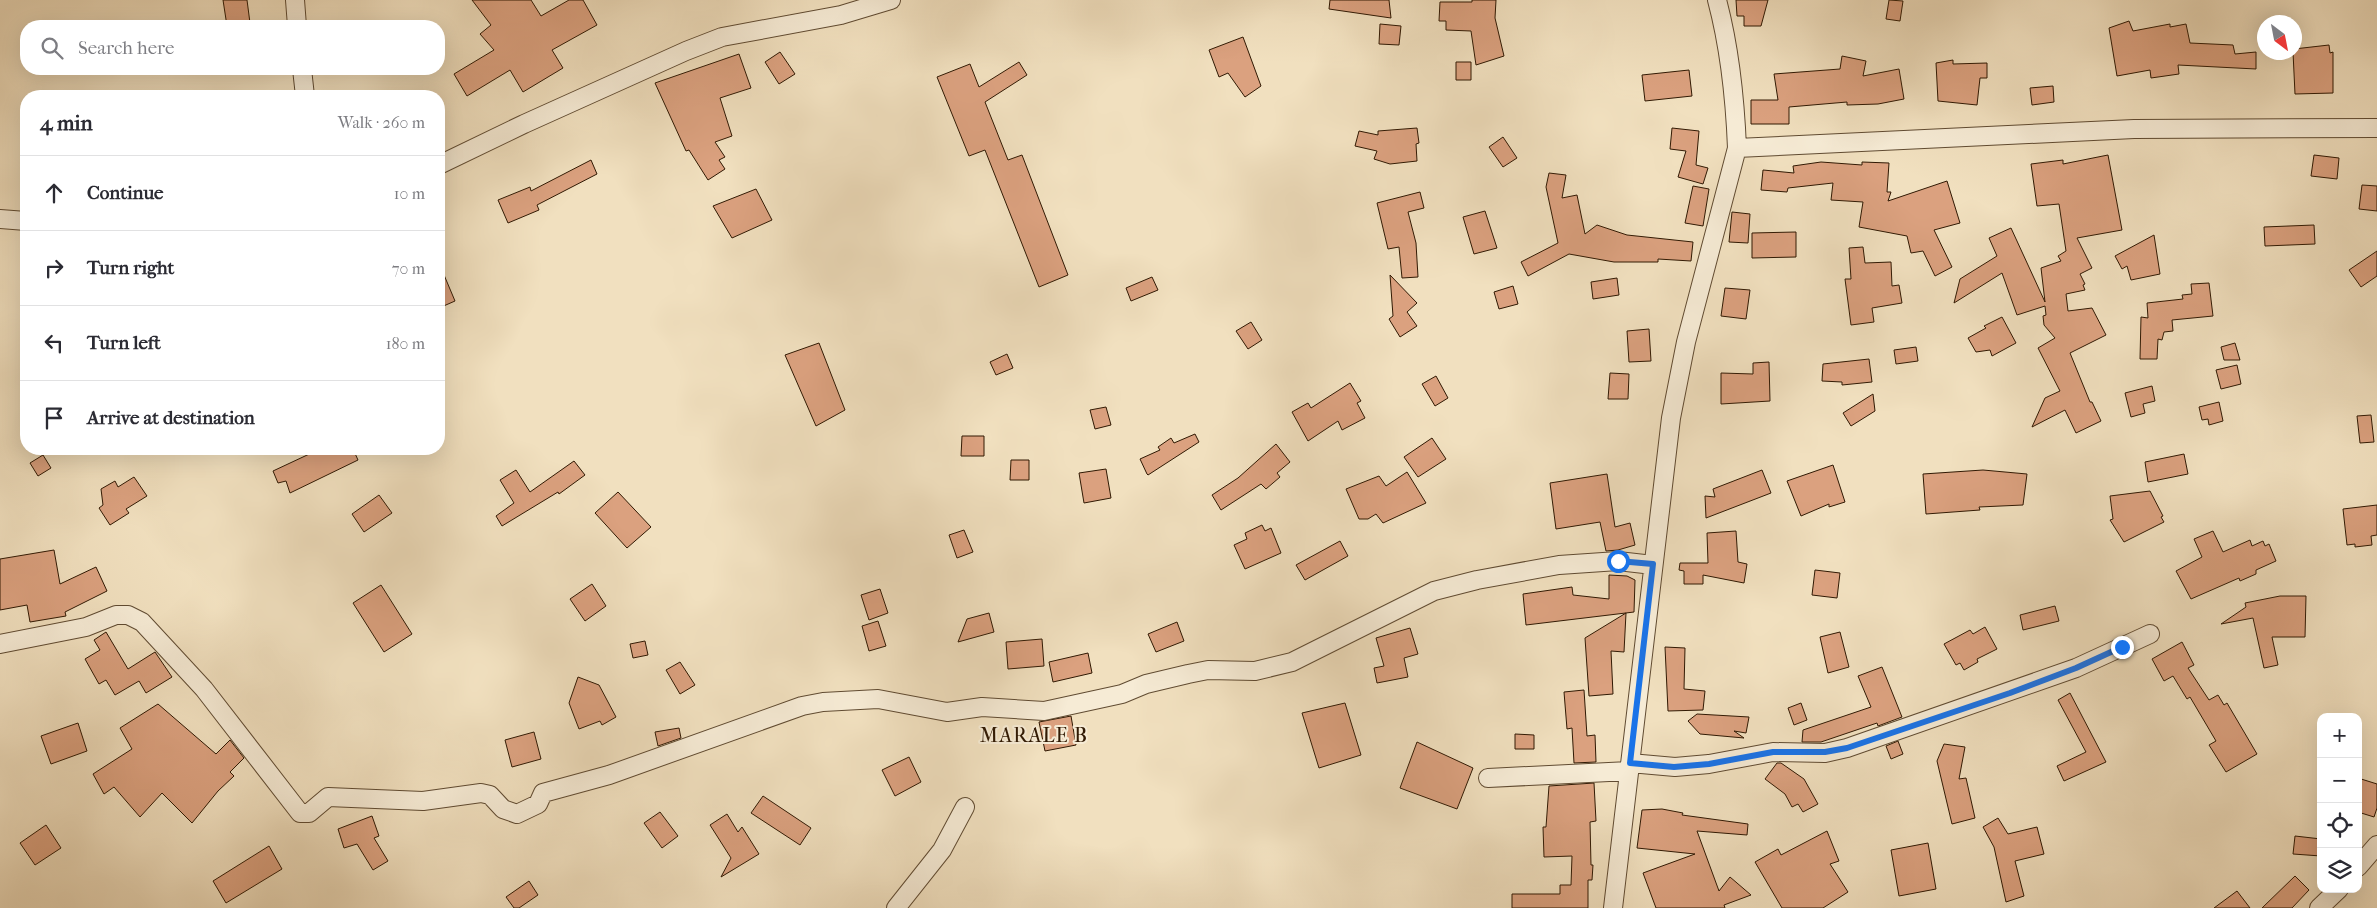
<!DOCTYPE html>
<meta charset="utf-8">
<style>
:root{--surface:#fff;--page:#f7f7f7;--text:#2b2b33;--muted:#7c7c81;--line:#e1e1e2}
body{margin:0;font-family:"IM FELL French Canon",serif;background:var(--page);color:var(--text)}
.controls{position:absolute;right:15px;bottom:15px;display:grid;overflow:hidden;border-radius:10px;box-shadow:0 5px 20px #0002}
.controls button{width:45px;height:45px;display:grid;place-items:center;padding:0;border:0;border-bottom:1px solid var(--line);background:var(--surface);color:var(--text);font:25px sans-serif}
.compass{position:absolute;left:2257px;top:15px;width:45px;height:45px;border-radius:50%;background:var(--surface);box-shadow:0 5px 20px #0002;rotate:148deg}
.stop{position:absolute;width:15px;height:15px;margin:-11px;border:4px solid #1a73e8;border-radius:50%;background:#fff}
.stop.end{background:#1a73e8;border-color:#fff;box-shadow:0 1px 5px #0008}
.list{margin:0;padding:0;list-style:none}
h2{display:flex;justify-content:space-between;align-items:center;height:65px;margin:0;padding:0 20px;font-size:21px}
h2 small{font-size:16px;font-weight:400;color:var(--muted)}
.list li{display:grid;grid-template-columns:32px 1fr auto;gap:15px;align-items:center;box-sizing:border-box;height:75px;padding:0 20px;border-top:1px solid var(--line)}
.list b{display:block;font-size:19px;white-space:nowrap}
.list em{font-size:16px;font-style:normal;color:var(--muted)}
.icon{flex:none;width:28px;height:28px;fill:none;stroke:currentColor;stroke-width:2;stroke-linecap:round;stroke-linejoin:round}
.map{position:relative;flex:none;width:2377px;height:908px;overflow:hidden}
.search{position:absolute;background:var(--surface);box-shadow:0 5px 20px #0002;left:20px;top:20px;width:425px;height:55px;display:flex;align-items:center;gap:12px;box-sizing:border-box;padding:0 18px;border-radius:20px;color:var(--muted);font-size:19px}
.panel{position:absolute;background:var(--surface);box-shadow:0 5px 20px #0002;left:20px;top:90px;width:425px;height:365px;border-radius:20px}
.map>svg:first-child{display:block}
.building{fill:#dba17f;stroke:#301903}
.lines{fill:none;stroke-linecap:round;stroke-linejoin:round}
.street-casing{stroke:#604b32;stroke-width:20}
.street{stroke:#f6ebd5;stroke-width:18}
.route{stroke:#1a73e8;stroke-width:6}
.labels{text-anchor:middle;stroke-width:4;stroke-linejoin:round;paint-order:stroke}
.quarter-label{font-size:20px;letter-spacing:1px;fill:#301903;stroke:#f6ebd5}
</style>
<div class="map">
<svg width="2377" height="908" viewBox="0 0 2377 908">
<rect width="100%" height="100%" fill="#f1e0bf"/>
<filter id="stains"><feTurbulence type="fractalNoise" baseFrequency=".004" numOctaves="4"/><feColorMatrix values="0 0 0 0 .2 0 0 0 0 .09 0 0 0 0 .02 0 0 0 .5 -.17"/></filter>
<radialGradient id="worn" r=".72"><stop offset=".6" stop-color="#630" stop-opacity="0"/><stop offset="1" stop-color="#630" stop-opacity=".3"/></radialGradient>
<path class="building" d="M223,0H247L250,23L227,26Z
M472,0H531L541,16L569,0H583L597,25L552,50L563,68L523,92L510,70L467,96L454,74L494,50L480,34L491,25Z
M1330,0H1389L1391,18L1329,9Z
M1472,0H1496L1495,18L1504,56L1476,65L1471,31L1446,30V21H1439L1440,2H1472Z
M1736,0H1768L1761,26H1744V16H1737Z
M1889,0L1903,1L1900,21L1886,19Z
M2129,21L2133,31L2170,24V27L2186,24L2190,43L2233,45L2235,54L2256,52V69L2178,65L2179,74L2151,78L2150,70L2117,76L2109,28Z
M1380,24L1401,26L1399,45L1379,44Z
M1243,37L1261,86L1245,97L1228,73L1219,77L1209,50Z
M2329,45L2330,53L2333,52V93L2295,94L2293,52L2294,49Z
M780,52L795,74L779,84L765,62Z
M739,54L751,88L720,98L732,136L715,142L725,157L719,160L725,169L708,180L689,150L686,151L655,83Z
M1842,56L1866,61L1863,76L1899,69L1904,99L1878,104L1847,105V102L1789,107V124H1751V100H1778L1774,74L1840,69Z
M1953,60V64L1987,63V78H1980L1977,105L1938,101L1936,63Z
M1019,62L1027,75L985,102L1008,160L1022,155L1068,275L1039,287L985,150L969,156L937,77L970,64L979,87Z
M1456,62H1471V80H1456Z
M1689,70L1692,96L1645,101L1642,75Z
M2053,86L2054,102L2032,105L2030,88Z
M1417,128L1419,143L1416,144L1417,161L1390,164L1374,159L1377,151L1355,146L1359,131L1378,135V131Z
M1672,128L1699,131L1696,165L1708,168L1703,184L1678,177L1686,151L1670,149Z
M1503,137L1517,158L1503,167L1489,147Z
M2108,155L2122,230L2077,238L2092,268L2080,274L2085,284L2083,285L2085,290L2066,294L2068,311L2092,308L2106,335L2070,353L2090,402H2092L2101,421L2076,433L2065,410L2032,427L2045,398L2060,391L2038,348L2055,338L2044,325L2043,316L2046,315L2045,306L2017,315L2002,273L1954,303L1960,279L1997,256L1989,238L2011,228L2045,302L2041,268L2061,261L2058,256L2066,251L2059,204L2037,206L2031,164L2063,160V164Z
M2314,155L2339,158L2337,179L2311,176Z
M591,160L597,174L537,205L539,210L508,223L498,200L530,187L531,191Z
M1821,162L1862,165V162L1889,163L1887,192H1891L1888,201L1947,181L1960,223L1934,230L1952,267L1935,276L1923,251L1911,253L1907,236L1859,227L1863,202L1831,200L1833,183L1788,188L1787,192L1761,190L1763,170L1794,173L1793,166Z
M1549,173L1566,175L1562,198L1577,195L1585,234L1597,225L1627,235L1693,242L1691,261L1658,259V262H1614L1569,254L1528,276L1521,262L1558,243L1546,187Z
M2362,185L2377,186V211L2359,209Z
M1693,186L1709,189L1703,226L1685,223Z
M756,189L772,220L732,238L713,206Z
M1420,192L1424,208L1408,212L1416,243L1418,277L1402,278L1399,247L1388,249L1377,203Z
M1485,211L1497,248L1474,254L1463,217Z
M1732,212L1750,214L1748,243L1729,242Z
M2314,225L2315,244L2265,246L2264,227Z
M1796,232V257L1752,258V233Z
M2154,235L2160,274L2131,280L2127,266L2122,269L2115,256Z
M1863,247L1865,263L1891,262L1892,286L1899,285L1902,303L1872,308L1874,322L1851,325L1845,279H1851L1849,248Z
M2377,251V276L2361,287L2349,270Z
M439,263L455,301L439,308Z
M1390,275L1417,303L1407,312L1417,326L1400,337L1389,319L1393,316Z
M1152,277L1158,290L1131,301L1126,288Z
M1617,278L1619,295L1593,299L1591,282Z
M2209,283L2213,316L2172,320L2173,331L2164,332L2162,340L2158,339L2157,359H2140L2141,317L2148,318L2147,303L2183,299L2182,295L2192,294L2191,284Z
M1513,286L1518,304L1499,309L1494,292Z
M1725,288L1750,290L1746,319L1721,316Z
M2002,317L2016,343L1992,356L1990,350L1976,352L1968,338L1986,328L1984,326Z
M1251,322L1262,340L1248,349L1236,331Z
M1649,329L1651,361L1629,362L1627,331Z
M819,343L845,410L816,426L785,355Z
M2235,343L2240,360H2224L2221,347Z
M1916,347L1918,361L1896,364L1894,350Z
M1007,354L1013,368L996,375L990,362Z
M1869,359L1872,382L1842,385V382L1822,381L1823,364Z
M1769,362L1770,401L1721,404V373L1753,374V363Z
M2237,365L2241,384L2221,389L2216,370Z
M1610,373L1629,374L1628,399H1608Z
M1436,376L1448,398L1435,406L1422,384Z
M1350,383L1361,401L1357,403L1365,418L1342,430L1338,421L1308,441L1292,412L1308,403L1311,408Z
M2152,386L2155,401L2143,404L2145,413L2131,417L2125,393Z
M1873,394L1875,411L1851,426L1843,413Z
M2219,402L2223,421L2209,425L2208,419L2202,420L2199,407Z
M1106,407L1111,425L1095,429L1090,410Z
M2371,415L2374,442L2360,443L2357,416Z
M1195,434L1199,442L1148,475L1147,474L1140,459L1160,450L1158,447L1171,438L1174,443Z
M962,436H984V456H961Z
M1432,438L1446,459L1418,477L1404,457Z
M1276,444L1290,462L1277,473L1280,477L1266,489L1261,484L1221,510L1212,495L1238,478Z
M320,449H353L358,460L290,493L286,481L278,483L273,471Z
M2184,454L2188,474L2148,482L2145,462Z
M43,455L51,468L38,476L30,463Z
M1011,460H1029V480H1010Z
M574,461L585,475L559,494L558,492L502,526L496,516L514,503L500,480L516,470L530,492Z
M1833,465L1845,502L1829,507V504L1801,516L1787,481Z
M1106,469L1111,498L1084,503L1079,473Z
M1762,470L1771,493L1706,518L1705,496L1715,497L1713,489Z
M1983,470L2027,474L2023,505L1979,507L1980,510L1926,514L1923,474Z
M1407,472L1426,503L1383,523L1376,514L1368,519H1359L1346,489L1379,476L1386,486Z
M1607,474L1615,527L1630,523L1635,545L1618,550L1606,551L1600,522L1556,529L1550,483Z
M134,477L147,496L126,509L129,513L110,525L99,508L103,505L101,489L115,481L118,487Z
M2150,491L2163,516L2161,517L2164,522L2124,542L2110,520L2113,519L2110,496Z
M618,492L651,527L627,548L595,513Z
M379,495L392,513L364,532L352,514Z
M2377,505V535L2371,536L2372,545L2355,547V544L2347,545L2343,509Z
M1262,525L1265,531L1271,528L1281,553L1245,569L1234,545L1247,539L1245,533Z
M964,530L973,552L957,558L949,535Z
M1736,531L1738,562L1747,564L1744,583L1703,575V584H1684V571L1679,570L1680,563H1708L1707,533Z
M2213,531L2223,552L2250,540L2252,546L2263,541L2265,546L2269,544L2276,561L2256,570V574L2240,581L2239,578L2191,599L2176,571L2202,557L2194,539Z
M1340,541L1348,556L1305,580L1296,565Z
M54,550L60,584L96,567L107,591L65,612L66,616L30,622L27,605L0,610V559Z
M1815,570L1840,573L1837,598L1812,595Z
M1609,575L1627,576L1635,580L1634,612L1526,625L1523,594L1572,587L1573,595L1609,599Z
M592,584L606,606L585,621L570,599Z
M381,585L412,634L384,652L353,603Z
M880,589L888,613L869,620L861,595Z
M2280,596H2306L2305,637H2272L2278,665L2264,668L2253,618L2221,624L2246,607L2245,603Z
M2055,606L2059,621L2023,630L2020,615Z
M989,613L994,632L958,642L967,619Z
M1626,613L1624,652L1611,651L1613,694L1589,696L1585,638Z
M878,621L886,646L869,651L862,626Z
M1177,622L1184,641L1156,652L1148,634Z
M1985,627L1997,649L1977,659L1978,662L1964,670L1960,663L1956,665L1944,644L1970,630L1973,634Z
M1410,628L1418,654L1404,658L1408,677L1377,683L1374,668L1384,666L1376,638Z
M106,632L128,669L155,652L172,677L146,693L139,681L115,695L106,680L99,684L85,659L100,650L94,640Z
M1840,632L1849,667L1828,673L1820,637Z
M1042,639L1044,666L1008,669L1006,642Z
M645,641L648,655L633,658L630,644Z
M2182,642L2194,665L2188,668L2209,700L2218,695L2224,705L2227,703L2257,754L2226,772L2209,745L2216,741L2190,697L2187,699L2173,676L2164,681L2152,659Z
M1665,647L1685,648L1684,689L1705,691L1703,710L1668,711Z
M1088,653L1092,673L1053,682L1049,662Z
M680,662L695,685L680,694L666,670Z
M1882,667L1902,717L1878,726L1877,723L1821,742H1802L1803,730L1871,707L1858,676Z
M578,677L599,685L616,717L602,725L600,721L579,729L569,703Z
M1584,690L1587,736L1595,735L1596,762L1574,763L1572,728L1567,729L1564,692Z
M2070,693L2106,762L2064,781L2057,766L2086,752L2058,700Z
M1345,703L1361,755L1319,768L1302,713Z
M1801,703L1807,720L1794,725L1788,708Z
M158,704L216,754L230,740L244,758L230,772L234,776L218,791L192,823L162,793L140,817L114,787L104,794L93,774L132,749L120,728Z
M1697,714L1749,717L1746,733L1734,731L1744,738L1700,734L1688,721Z
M1071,716L1076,745L1045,751L1039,722Z
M78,723L87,751L51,764L41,736Z
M679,728L681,738L658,746L655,732Z
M534,732L541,759L512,767L505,740Z
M1515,734L1534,735V749H1515Z
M1898,741L1903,754L1891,759L1886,746Z
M1417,742L1473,768L1457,809L1400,788Z
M1944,744L1965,747L1959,779L1966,778L1975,818L1952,824L1937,761Z
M909,757L921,782L895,796L882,770Z
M1777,763H1781L1804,779L1818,804L1803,812L1798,804L1792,807L1785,794L1765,779Z
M2358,778L2377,784V808L2374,817L2358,812Z
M1594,783L1596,821L1590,822L1591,865H1593L1592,880H1588V908H1512V894H1560V885H1571L1572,856L1544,857L1543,827H1546L1549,786Z
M763,796L811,828L800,845L751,813Z
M1662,809L1683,813L1682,815L1748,824L1747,835L1697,831L1719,891L1730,877L1751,895L1724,905L1725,908H1656L1643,873L1695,854L1637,848L1642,810Z
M660,812L678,836L662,848L644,823Z
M727,814L738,832L742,827L759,854L721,877L731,858L710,825Z
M372,816L379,836L374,838L388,861L373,870L357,844L344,848L338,829Z
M1998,818L2008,834L2037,827L2044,854L2015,861L2024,896L2006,902L1994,847L1983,827Z
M46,825L61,848L35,865L20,843Z
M1827,831L1839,861L1830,864L1848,892L1823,908H1782L1755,862L1778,849L1781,855Z
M2295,836L2321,839V856L2293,854Z
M1928,843L1936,889L1899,896L1891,850Z
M269,846L282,869L226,903L213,881Z
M2295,876L2309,890L2292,908H2262Z
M529,881L538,895L519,908H514L506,897Z
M2237,891L2250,908H2214Z"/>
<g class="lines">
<defs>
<path id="street" d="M295,0L297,26
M1717,0C1730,49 1735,98 1737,148
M302,69L305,96
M439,165L524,124L686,51L722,37L841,15L891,0
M0,219L26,221
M0,644L86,627L116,615H128L142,622L204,689L300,813H309L328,797L423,801L481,793L490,795L503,809L517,814L538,804L543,793L609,775L802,706L823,702L878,699L947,712L982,707L1044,711L1122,694L1146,684L1188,674L1208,670L1255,671L1292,662L1434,591L1477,580L1559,565L1618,561L1653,565
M1630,763L1675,767L1709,764L1773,752L1825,753L1847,748L2076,668L2150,634
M1488,778L1629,771
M2358,867L2377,845
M896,908L942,850L965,807
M1613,908L1671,418L1686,342L1737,148L2134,129L2377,128
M2319,908L2339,889"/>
</defs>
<use href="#street" class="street-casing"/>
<use href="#street" class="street"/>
</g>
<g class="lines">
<path class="route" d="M1618,561L1653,564L1630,763L1674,767L1709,764L1773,752H1825L1847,748L2010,693L2076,668L2122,647"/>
</g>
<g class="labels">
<g class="quarter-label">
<text x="1034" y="742">MARALE B</text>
</g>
</g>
<rect width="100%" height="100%" filter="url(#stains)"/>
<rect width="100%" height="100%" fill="url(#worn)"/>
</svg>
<div class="controls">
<button>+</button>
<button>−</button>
<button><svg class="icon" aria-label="locate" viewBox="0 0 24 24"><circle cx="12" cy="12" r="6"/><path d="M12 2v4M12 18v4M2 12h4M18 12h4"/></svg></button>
<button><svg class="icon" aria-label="layers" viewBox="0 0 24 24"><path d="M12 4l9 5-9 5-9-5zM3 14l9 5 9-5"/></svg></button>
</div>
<svg class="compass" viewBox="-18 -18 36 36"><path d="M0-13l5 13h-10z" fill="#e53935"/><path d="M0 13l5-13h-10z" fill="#7c7c81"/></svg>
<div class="stop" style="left:1618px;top:561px"></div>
<div class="stop end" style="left:2122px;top:647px"></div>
<div class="search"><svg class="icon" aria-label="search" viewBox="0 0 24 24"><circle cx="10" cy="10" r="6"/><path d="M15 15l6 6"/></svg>Search here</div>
<section class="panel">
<h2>4 min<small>Walk · 260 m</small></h2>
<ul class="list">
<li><svg class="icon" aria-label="ahead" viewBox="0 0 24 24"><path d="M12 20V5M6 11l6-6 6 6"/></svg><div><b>Continue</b></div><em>10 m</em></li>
<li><svg class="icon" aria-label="right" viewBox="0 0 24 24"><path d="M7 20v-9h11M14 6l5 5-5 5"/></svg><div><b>Turn right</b></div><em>70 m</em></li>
<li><svg class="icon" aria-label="left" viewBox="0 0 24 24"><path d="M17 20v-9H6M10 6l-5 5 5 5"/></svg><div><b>Turn left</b></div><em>180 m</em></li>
<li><svg class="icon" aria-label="arrive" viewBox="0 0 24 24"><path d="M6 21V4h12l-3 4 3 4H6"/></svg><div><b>Arrive at destination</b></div></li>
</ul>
</section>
</div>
